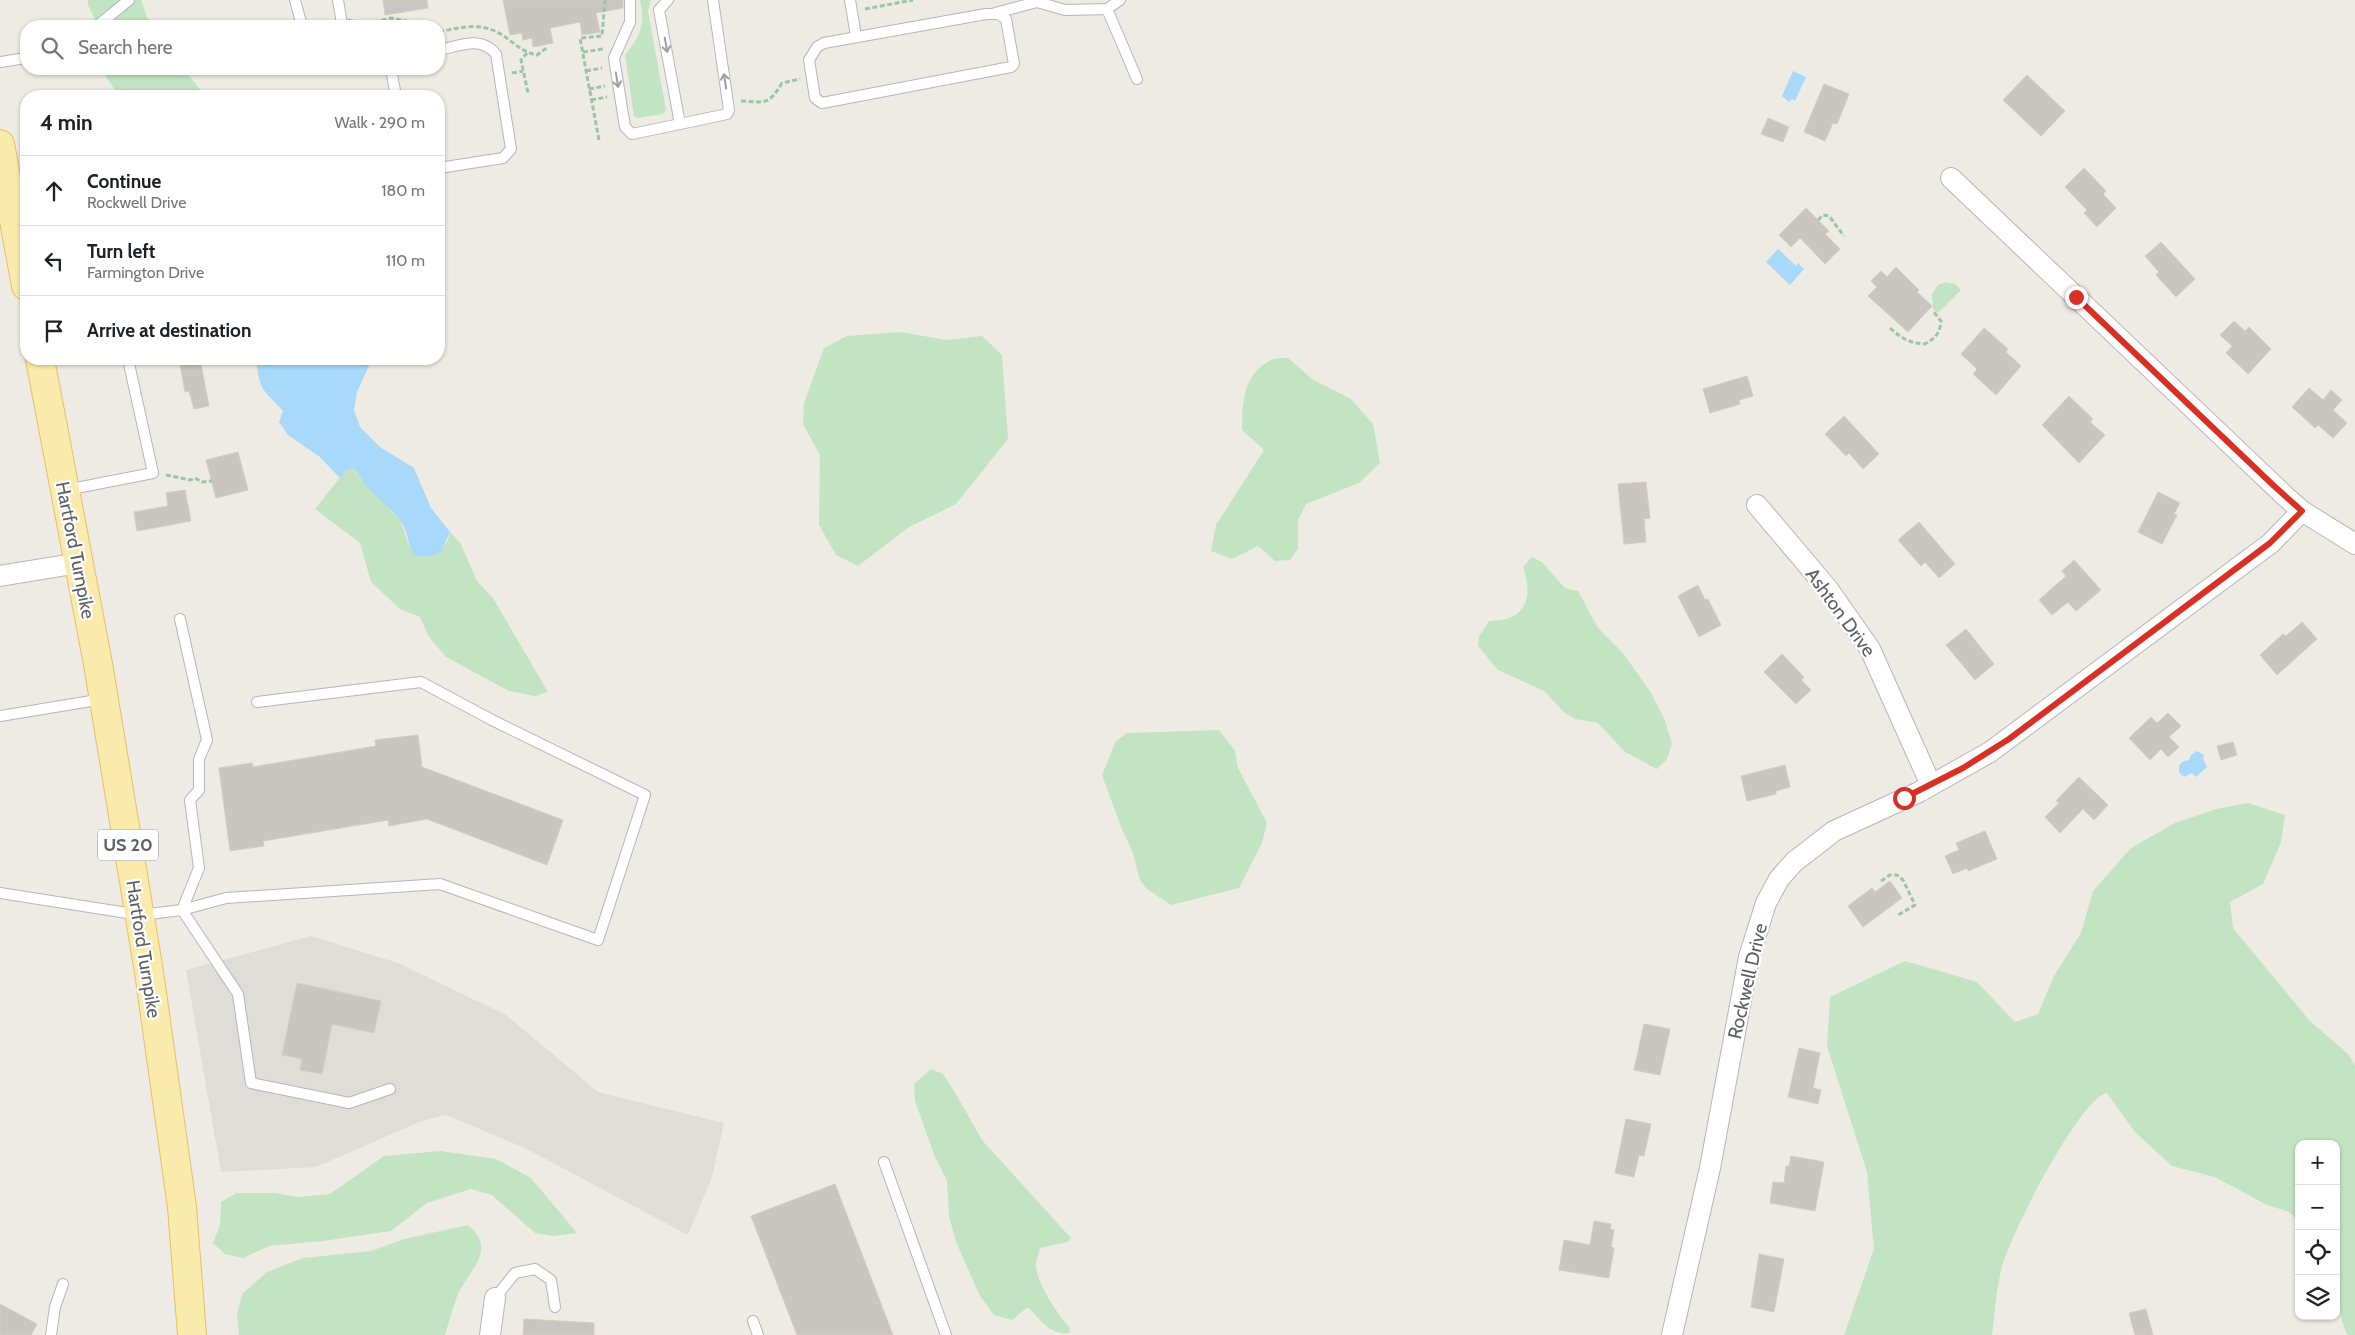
<!DOCTYPE html>
<meta charset="utf-8">
<style>
:root{--surface:#fff;--page:#f2f2f2;--text:#202124;--muted:#757577;--line:#e0e0e0}
body{margin:0;font-family:Cabin,sans-serif;background:var(--page);color:var(--text)}
.controls{position:absolute;right:15px;bottom:15px;display:grid;overflow:hidden;border-radius:10px;box-shadow:0 1px 4px #0004}
.controls button{width:45px;height:45px;display:grid;place-items:center;padding:0;border:0;border-bottom:1px solid var(--line);background:var(--surface);color:var(--text);font:25px sans-serif}
.stop{position:absolute;width:15px;height:15px;margin:-11px;border:4px solid #d93025;border-radius:50%;background:#fff}
.stop.end{background:#d93025;border-color:#fff;box-shadow:0 1px 5px #0008}
.list{margin:0;padding:0;list-style:none}
h2{display:flex;justify-content:space-between;align-items:center;height:65px;margin:0;padding:0 20px;font-size:21px}
h2 small{font-size:16px;font-weight:400;color:var(--muted)}
.list li{display:grid;grid-template-columns:32px 1fr auto;gap:15px;align-items:center;box-sizing:border-box;height:70px;padding:0 20px;border-top:1px solid var(--line)}
.list b{display:block;font-size:19px;white-space:nowrap}
.list p{margin:0;font-size:16px;white-space:nowrap;color:var(--muted)}
.list em{font-size:16px;font-style:normal;color:var(--muted)}
.icon{flex:none;width:28px;height:28px;fill:none;stroke:currentColor;stroke-width:2;stroke-linecap:round;stroke-linejoin:round}
.map{position:relative;flex:none;width:2355px;height:1335px;overflow:hidden}
.search{position:absolute;background:var(--surface);box-shadow:0 1px 4px #0004;left:20px;top:20px;width:425px;height:55px;display:flex;align-items:center;gap:12px;box-sizing:border-box;padding:0 18px;border-radius:20px;color:var(--muted);font-size:19px}
.panel{position:absolute;background:var(--surface);box-shadow:0 1px 4px #0004;left:20px;top:90px;width:425px;height:275px;border-radius:20px}
.map>svg:first-child{display:block}
.industrial{fill:#dfddd8;fill-rule:evenodd}
.green{fill:#c3e4c2}
.water{fill:#a8d8fa}
.building{fill:#c9c6c1;stroke:#d2cdc3}
.lines{fill:none;stroke-linecap:round;stroke-linejoin:round}
.service-casing{stroke:#b4b6ba;stroke-width:12}
.minor-casing{stroke:#b4b6ba;stroke-width:22}
.primary-casing{stroke:#e9bf62;stroke-width:30}
.path{stroke:#9cc5a6;stroke-width:3;stroke-dasharray:5 2.5;stroke-linecap:butt}
.service{stroke:#fff;stroke-width:10}
.minor{stroke:#fff;stroke-width:20}
.primary{stroke:#faebac;stroke-width:28}
.oneway{stroke:#9da0a2}
.route{stroke:#d93025;stroke-width:6}
.labels{text-anchor:middle;stroke-width:4.5;stroke-linejoin:round;paint-order:stroke}
.shield{fill:#fff;stroke:#8d9092;stroke-width:1}
.shield-label{font-size:18px;font-weight:bold;fill:#5c6064}
.street-label{font-size:19px;fill:#5c6064;stroke:#fff}
</style>
<div class="map">
<svg width="2355" height="1335" viewBox="0 0 2355 1335">
<rect width="100%" height="100%" fill="#eeebe4"/>
<path class="industrial" d="M311,936L398,963L506,1015L598,1092L724,1123L712,1177L688,1235L525,1148L446,1115L424,1120L316,1167L221,1172L186,970ZM297,983L381,1001L374,1033L332,1024L322,1074L300,1070L302,1059L282,1054Z"/>
<path class="green" d="M88,0H141L147,17L153,26H98L88,5Z
M640,0H651L648,11L666,110L663,114L638,118L634,116L625,55C641,34 645,27 640,0Z
M101,69H184L205,96H119Z
M1946,282L1955,284L1961,290L1938,313L1933,309L1932,294L1938,285Z
M900,332L947,340L982,336L1002,355L1008,439L956,504L909,527L858,566L836,555L819,525L820,455L803,424L804,403L824,348L847,336Z
M1288,358L1312,379L1351,399L1373,424L1380,463L1359,483L1306,504L1298,520V549L1290,560L1275,561L1258,546L1232,559L1211,551L1216,525L1264,450L1242,430C1242,404 1243,375 1269,361C1273,358 1282,358 1288,358Z
M352,468L399,519C405,528 407,546 413,551C422,562 439,553 446,543C448,541 449,536 450,532L461,544L477,581L493,598L548,692L535,696L509,691L446,657L429,637L420,617L400,609L371,582L360,543L315,509L346,470Z
M1532,557L1542,562L1565,588L1578,591L1598,628L1622,652L1650,691L1664,718L1672,744L1667,759L1657,769L1625,752L1598,723L1575,719L1565,713L1544,691L1498,670L1478,646L1479,637L1489,621C1495,620 1503,621 1509,618C1531,610 1530,586 1523,567Z
M1219,730L1235,751L1238,768L1267,823L1262,843L1239,888L1171,905L1147,889L1140,880L1133,853L1121,827L1102,775L1116,741L1127,733Z
M2248,803L2285,815L2281,842L2263,884L2230,902L2233,928L2309,1020L2349,1055L2355,1066V1335H2348L2346,1333L2336,1301V1144H2299V1222L2289,1212L2265,1204L2215,1177L2172,1166L2134,1131L2107,1093C2080,1097 2009,1238 2002,1267C1996,1289 1995,1313 1992,1335H1844L1874,1249L1867,1172L1827,1046L1830,997L1905,961L1977,982L2015,1022L2038,1014L2054,976L2081,933L2093,891L2131,848L2175,823L2216,809Z
M931,1069L943,1074L954,1091L982,1140L1071,1238L1068,1242L1040,1248C1039,1254 1035,1262 1036,1267C1038,1285 1058,1315 1070,1328L1069,1333C1049,1335 1041,1320 1029,1308L1025,1309L1012,1320L994,1315L980,1296L956,1242L949,1216L947,1181L935,1157L915,1101L914,1084Z
M440,1151L496,1159L531,1178L577,1233L553,1236L535,1233L492,1195L471,1189L427,1203L391,1231L323,1241L269,1246L243,1258L225,1254L213,1243L220,1225L221,1202L236,1193H275L298,1197L330,1194L384,1156Z
M468,1225C499,1251 467,1271 457,1297C452,1309 449,1322 445,1335H239L237,1313L243,1293L267,1272L303,1258L371,1251L404,1239Z"/>
<path class="water" d="M1793,71L1806,77L1795,101L1792,99L1789,102L1782,96Z
M1778,249L1796,266L1798,263L1804,269L1790,285L1766,262Z
M256,359H372L357,392L354,410L360,427L380,447L414,468L431,508L450,532L441,552C434,555 426,558 418,556C408,552 409,538 405,529C398,513 381,502 369,489C363,482 359,473 352,468L346,470L340,478L320,457L288,435L279,422L283,411C262,388 260,392 256,359Z
M2197,751L2204,755L2203,759L2207,767L2196,777L2192,773L2184,777L2179,772V766L2182,762L2189,760L2191,755Z"/>
<path class="building" d="M383,0H427L428,8L385,15Z
M503,0H623V8L596,13L600,32L582,35L580,22L550,28L553,43L533,47L532,38L523,40L522,33L510,35Z
M2027,75L2065,111L2041,136L2003,100Z
M1824,84L1849,94L1837,124L1833,123L1825,141L1804,132Z
M1768,118L1789,127L1783,142L1761,134Z
M2084,168L2106,191L2103,194L2116,208L2097,227L2084,213L2087,210L2065,187Z
M1806,208L1829,231L1825,234L1840,249L1825,264L1800,238L1791,247L1779,235Z
M2161,242L2195,279L2176,297L2156,275L2159,272L2145,256Z
M1896,267L1919,290L1917,292L1932,306L1908,332L1868,296L1877,287L1871,281L1881,271L1887,277Z
M2234,321L2245,331L2249,327L2271,349L2248,374L2226,353L2232,346L2220,335Z
M1984,328L2008,349L2006,352L2021,366L1996,395L1973,374L1977,369L1961,354Z
M179,359H200L209,406L194,409L189,391L185,392Z
M1747,376L1753,396L1739,400L1740,404L1710,413L1703,389Z
M2309,388L2323,400L2331,390L2342,400L2333,410L2347,423L2333,438L2318,425L2315,428L2292,407Z
M2069,396L2093,419L2090,422L2105,435L2079,463L2042,425Z
M1844,416L1879,454L1863,469L1849,453L1846,456L1825,434Z
M238,452L248,490L216,498L206,460Z
M1646,482L1650,518L1644,519L1646,542L1624,544L1618,484Z
M185,490L191,521L137,531L134,512L168,506L166,493Z
M2158,492L2180,503L2174,514L2177,515L2162,544L2138,532Z
M1919,522L1955,564L1939,578L1925,562L1921,566L1898,540Z
M2074,560L2101,590L2076,611L2068,602L2052,615L2039,600L2066,576L2062,571Z
M1698,585L1705,600L1708,599L1721,625L1699,637L1678,596Z
M2302,622L2317,639L2277,675L2260,655L2283,634L2286,636Z
M1966,629L1994,664L1975,680L1946,645Z
M1782,654L1804,677L1801,680L1811,690L1796,704L1764,672Z
M2168,713L2181,726L2169,737L2179,747L2168,757L2161,749L2150,760L2129,738L2151,717L2157,723Z
M418,735L422,767L563,820L547,865L427,819L389,826L388,820L263,841L264,846L230,851L219,768L252,763L253,767L376,746L375,740Z
M2233,742L2237,755L2221,760L2217,746Z
M1785,765L1790,787L1776,791V794L1747,801L1741,776Z
M2079,777L2108,805L2094,820L2083,809L2060,833L2045,817L2059,803L2056,801Z
M1985,831L1997,859L1968,871L1967,868L1953,874L1945,856L1959,850L1956,843Z
M1890,881L1902,898L1863,927L1848,906L1872,888L1875,892Z
M297,983L381,1001L374,1033L332,1024L322,1074L300,1070L302,1059L282,1055Z
M1644,1024L1670,1029L1660,1075L1634,1070Z
M1799,1048L1820,1053L1813,1088L1821,1090L1818,1104L1788,1097Z
M1626,1119L1651,1124L1644,1156L1639,1155L1634,1177L1615,1173Z
M1791,1156L1824,1162L1815,1211L1770,1203L1773,1182L1784,1183L1786,1166H1789Z
M835,1184L893,1335H797L751,1216Z
M1594,1221L1611,1224L1610,1229L1614,1230L1611,1247L1614,1248L1609,1278L1559,1270L1564,1240L1590,1245Z
M1759,1254L1784,1259L1774,1312L1751,1307Z
M0,1304L37,1324L31,1335H0Z
M2146,1309L2153,1335H2135L2129,1313Z
M524,1319L594,1323V1335H523Z"/>
<g class="lines">
<defs>
<path id="service" d="M295,0L302,26
M338,0L342,24L354,26
M630,0V22L614,58L625,127L632,134L680,124
M668,0L659,10L680,124L727,114L729,110L713,0
M850,0L856,36
M1107,9L1137,79
M995,13L1037,2L1065,10L1107,9L1120,0
M986,14H998L1006,19L1014,64L1011,67L822,103L815,98L809,60L817,47L824,43Z
M97,26L129,0
M439,50C460,46 480,35 496,54L511,149L503,158L439,168
M0,62L26,58
M391,69L396,96
M66,490L153,473L128,359
M257,702L421,682L492,720L645,795L598,940L440,884L226,898L182,910L238,994L251,1083L349,1103L390,1089
M0,716L103,699
M0,893L140,915L182,910L199,868L190,800L199,790V759L207,740L180,619
M884,1162L946,1335
M495,1298L515,1273L535,1269L551,1280L555,1307
M753,1321L758,1335
M51,1335L55,1307L63,1284"/>
<path id="minor" d="M1951,178L2286,497L2302,511L2355,544
M1757,505L1828,589L1870,649L1931,785
M0,576L79,563
M490,1335L495,1298
M1672,1335L1710,1168L1749,957L1766,903L1779,879L1794,862L1834,831L1919,792L1990,752L2271,543L2302,511"/>
<path id="primary" d="M0,144L26,286
M40,359L98,664L149,972L182,1207L192,1335"/>
</defs>
<use href="#service" class="service-casing"/>
<use href="#minor" class="minor-casing"/>
<use href="#primary" class="primary-casing"/>
<path class="path" d="M865,9L913,0
M367,24L391,18L411,22L413,26
M439,32C458,28 477,22 497,32C511,39 520,52 537,55L548,47
M583,52L603,49
M527,53L521,60L528,93
M586,71L602,68
M512,73L523,71
M589,89L605,86
M591,100L607,97
M741,101C766,102 768,106 782,83L800,79
M599,140L580,38L602,36L605,1L609,0
M1818,220L1823,215L1829,216L1844,236
M1890,328C1901,338 1909,343 1925,344C1935,338 1940,334 1941,321L1933,311
M166,475L190,480L195,478L202,482L212,481
M1881,881L1890,875H1897L1903,880L1915,905L1898,915"/>
<use href="#service" class="service"/>
<use href="#minor" class="minor"/>
<use href="#primary" class="primary"/>
</g>
<defs><path id="oneway-shaft" d="M-6 0H5M1.5-3L5.5 0L1.5 3" fill="none" stroke-width="1.6" stroke-linecap="round" stroke-linejoin="round" transform="scale(1.25)"/></defs>
<g class="oneway">
<use href="#oneway-shaft" transform="translate(666 45) rotate(80)"/>
<use href="#oneway-shaft" transform="translate(617 80) rotate(81)"/>
<use href="#oneway-shaft" transform="translate(725 81) rotate(-99)"/>
</g>
<g class="lines">
<path class="route" d="M1904,798L1963,768L2009,739L2270,543L2302,511L2273,485L2076,297"/>
</g>
<g class="labels">
<rect class="shield" x="98" y="829.5" width="60" height="31" rx="4"/>
<g class="shield-label">
<text x="128" y="851">US 20</text>
</g>
<g class="street-label">
<text transform="translate(76 550) rotate(79)" y="7">Hartford Turnpike</text>
<text transform="translate(1841 612) rotate(54)" y="7">Ashton Drive</text>
<text transform="translate(144 949) rotate(81)" y="7">Hartford Turnpike</text>
<text transform="translate(1747 981) rotate(-77)" y="7">Rockwell Drive</text>
</g>
</g>
</svg>
<div class="controls">
<button>+</button>
<button>−</button>
<button><svg class="icon" aria-label="locate" viewBox="0 0 24 24"><circle cx="12" cy="12" r="6"/><path d="M12 2v4M12 18v4M2 12h4M18 12h4"/></svg></button>
<button><svg class="icon" aria-label="layers" viewBox="0 0 24 24"><path d="M12 4l9 5-9 5-9-5zM3 14l9 5 9-5"/></svg></button>
</div>
<div class="stop" style="left:1904px;top:798px"></div>
<div class="stop end" style="left:2076px;top:297px"></div>
<div class="search"><svg class="icon" aria-label="search" viewBox="0 0 24 24"><circle cx="10" cy="10" r="6"/><path d="M15 15l6 6"/></svg>Search here</div>
<section class="panel">
<h2>4 min<small>Walk · 290 m</small></h2>
<ul class="list">
<li><svg class="icon" aria-label="ahead" viewBox="0 0 24 24"><path d="M12 20V5M6 11l6-6 6 6"/></svg><div><b>Continue</b><p>Rockwell Drive</p></div><em>180 m</em></li>
<li><svg class="icon" aria-label="left" viewBox="0 0 24 24"><path d="M17 20v-9H6M10 6l-5 5 5 5"/></svg><div><b>Turn left</b><p>Farmington Drive</p></div><em>110 m</em></li>
<li><svg class="icon" aria-label="arrive" viewBox="0 0 24 24"><path d="M6 21V4h12l-3 4 3 4H6"/></svg><div><b>Arrive at destination</b></div></li>
</ul>
</section>
</div>
